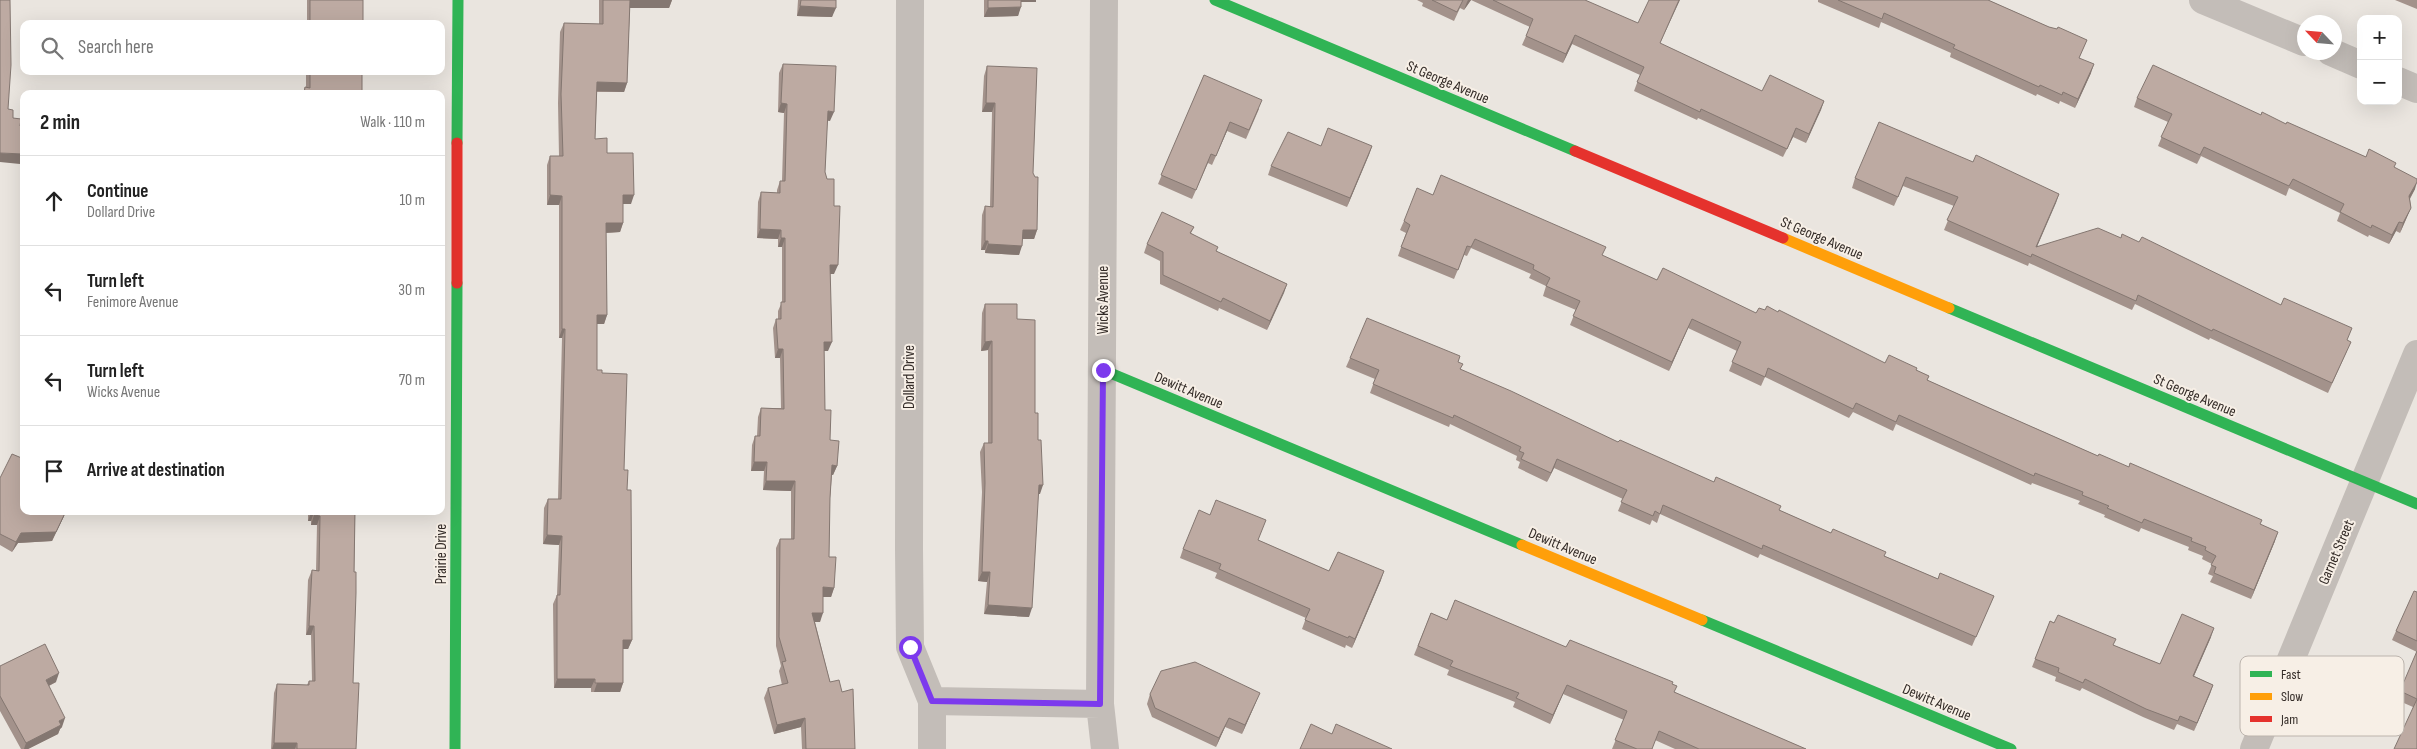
<!DOCTYPE html>
<meta charset="utf-8">
<style>
:root{--surface:#fff;--page:#f2f2f2;--text:#222;--muted:#767676;--line:#e0e0e0}
body{margin:0;font-family:"Sofia Sans Condensed",sans-serif;background:var(--page);color:var(--text)}
.controls{position:absolute;right:15px;top:15px;display:grid;overflow:hidden;border-radius:10px;box-shadow:0 5px 20px #0002}
.controls button{width:45px;height:45px;display:grid;place-items:center;padding:0;border:0;border-bottom:1px solid var(--line);background:var(--surface);color:var(--text);font:25px sans-serif}
.compass{position:absolute;left:2297px;top:15px;width:45px;height:45px;border-radius:50%;background:var(--surface);box-shadow:0 5px 20px #0002;rotate:296deg}
.stop{position:absolute;width:15px;height:15px;margin:-11px;border:4px solid #7c3aed;border-radius:50%;background:#fff}
.stop.end{background:#7c3aed;border-color:#fff;box-shadow:0 1px 5px #0008}
.list{margin:0;padding:0;list-style:none}
h2{display:flex;justify-content:space-between;align-items:center;height:65px;margin:0;padding:0 20px;font-size:21px}
h2 small{font-size:16px;font-weight:400;color:var(--muted)}
.list li{display:grid;grid-template-columns:32px 1fr auto;gap:15px;align-items:center;box-sizing:border-box;height:90px;padding:0 20px;border-top:1px solid var(--line)}
.list b{display:block;font-size:19px;white-space:nowrap}
.list p{margin:0;font-size:16px;white-space:nowrap;color:var(--muted)}
.list em{font-size:16px;font-style:normal;color:var(--muted)}
.icon{flex:none;width:28px;height:28px;fill:none;stroke:currentColor;stroke-width:2;stroke-linecap:round;stroke-linejoin:round}
.map{position:relative;flex:none;width:2417px;height:749px;overflow:hidden}
.search{position:absolute;background:var(--surface);box-shadow:0 5px 20px #0002;left:20px;top:20px;width:425px;height:55px;display:flex;align-items:center;gap:12px;box-sizing:border-box;padding:0 18px;border-radius:10px;color:var(--muted);font-size:19px}
.panel{position:absolute;background:var(--surface);box-shadow:0 5px 20px #0002;left:20px;top:90px;width:425px;height:425px;border-radius:10px}
.map>svg:first-child{display:block}
.lines{fill:none;stroke-linecap:round;stroke-linejoin:round}
.street{stroke:#c3bdb8;stroke-width:28}
.fast{stroke:#30b455;stroke-width:11}
.slow{stroke:#ff9f0a;stroke-width:11}
.jam{stroke:#e5322d;stroke-width:11}
.wall{fill:#a3928b}
.shaded-wall{fill:#847771}
.building{fill:#bdaaa2;stroke:#847771}
.route{stroke:#7c3aed;stroke-width:6}
.labels{text-anchor:middle;stroke-width:4;stroke-linejoin:round;paint-order:stroke}
.street-label{font-size:15px;fill:#332b27;stroke:#f7efe6}
.key{fill:#f7efe6;stroke:#bcb4ad;stroke-width:1}
.key-label{font-size:14px;fill:#332b27}
</style>
<div class="map">
<svg width="2417" height="749" viewBox="0 0 2417 749">
<rect width="100%" height="100%" fill="#eae5df"/>
<g class="lines">
<path class="street" d="M910,0L909,549L910,647L932,701V749
M1104,0L1100,704L1105,749
M2203,0L2304,42
M2331,52L2361,65
M2398,81L2417,89
M932,701L1100,704
M2254,749L2417,354"/>
<path class="fast" d="M1215,0L1575,151
M457,143L458,0
M1949,308L2417,504
M1103,370L1522,545
M1702,620L2011,749
M455,749L457,283"/>
<path class="slow" d="M1783,238L1949,308
M1522,545L1702,620"/>
<path class="jam" d="M1575,151L1783,238
M457,283V143"/>
</g>
<path class="wall" d="M307,0H363V24H307Z
M599,0H672L669,8H630L627,83L624,92H597L595,139L607,153L631,204H623V223L620,232L606,233L607,315L604,324H597V370L602,373L624,470L627,490L632,640L628,649H623V683L620,692H591V688H554L553,604L557,595L559,545L543,544L544,508L548,499H558L562,338H559V205H547V165L550,156H559L558,103L560,32L564,23L599,24Z
M798,0H836L832,17L797,16Z
M984,0H1036V2H1021L1018,16L984,17Z
M1417,0H1585L1660,44L1762,91L1824,101L1806,143L1793,137L1783,157L1698,118L1697,120L1634,91L1640,75L1572,44L1563,63L1522,45L1530,27L1471,0L1464,10L1460,8L1454,21L1422,6L1423,3Z
M1818,0H1988L2049,27L2087,40L2079,58L2091,73L2075,108L2060,101L2059,104L2037,94L2036,96L1950,57L1951,53L1881,22L1879,28L1818,2Z
M2395,0H2417V9Z
M783,64L830,121L827,120L825,172L834,206V274H830L828,351H824L825,410L830,440L837,466L833,475H832L830,498L829,557L834,588L831,597H823L820,622H815L830,682L855,749H802L801,727L774,734L764,698L768,688L782,685L779,671L781,666L776,646V548L780,539H791V491L763,490L764,471H751L752,445L755,436H757L758,417L761,408H781L780,358H775L773,328L776,319H778V311L782,302V247H778V239L757,238L758,202L761,192L777,193V190L780,181H782L784,113L778,112L779,73Z
M987,66L1033,173L1037,230L1034,239H1022L1019,255L985,253V250H981L982,215L985,206L990,207L992,112H982L984,76Z
M306,71H362V94H303L305,87L306,88Z
M1204,75L1259,109L1246,139L1227,131L1212,165L1208,163L1192,199L1158,184Z
M2137,98L2261,115L2286,124L2366,157L2394,168L2415,189L2410,199L2411,208L2407,217L2400,233L2396,231L2389,244L2369,235L2368,237L2337,221L2340,213L2289,188L2286,196L2201,156L2197,164L2158,146L2168,122L2134,107Z
M1321,146H1372L1347,207L1268,175L1271,166Z
M1973,162L2059,194L2037,246L2347,340V351L2328,393L2210,338L2209,340L2135,304L2132,310L2029,263L2028,266L1944,230L1954,206L1903,186L1894,206L1852,188L1855,178Z
M1433,195L1603,256L1657,280L1756,313L1885,363L1916,370L1929,376L1927,380L1987,407L2098,456L2260,524L2275,541L2251,599L2210,582L2213,576L2208,574L2212,564L2202,559L2203,556L2188,550L2189,547L2141,528L2139,532L2104,517L2105,515L2078,504L2080,501L2032,483L2031,485L1896,424L1893,431L1853,412L1849,418L1765,377L1761,386L1729,371L1737,351L1688,328L1669,371L1570,325L1576,310L1543,296L1546,286L1529,278L1531,274L1471,248L1467,256L1464,255L1454,279L1398,256L1406,233L1400,230L1404,221Z
M1194,227L1191,233L1216,251L1287,284L1267,330L1219,308L1218,311L1160,284V261L1144,253L1147,244Z
M985,304L1017,319L1035,413L1038,440L1040,494H1038L1029,617L984,614L987,582L978,581L982,492L980,452L984,443H988V350L981,351L982,313Z
M1350,358L1458,362L1461,370L1618,442L1779,510L1831,533L1938,579L1994,596L1990,605L1972,646L1760,554L1758,558L1660,514L1657,523L1652,520L1650,525L1618,511L1623,499L1554,468L1547,482L1518,468L1520,462L1516,460L1517,456L1450,424L1449,427L1370,393L1375,379L1346,367Z
M0,478L24,511L64,516L52,541L18,543L12,552L0,545Z
M308,511H355L353,683L356,749H271L274,693L277,684L307,685L309,681H312L311,635H306L308,580L312,570L316,571L317,525H311V521H308Z
M1258,540L1329,571L1381,580L1352,648L1346,645L1345,648L1302,629L1306,618L1215,578L1217,573L1180,558L1183,549Z
M2417,592V749L2413,707L2397,700L2417,652L2392,640L2396,631Z
M1431,613L1447,620L1566,647L1672,684L1674,692L1806,749H1675L1655,740L1652,749H1612L1624,720L1563,694L1550,724L1513,707L1515,702L1447,675L1449,670L1414,655Z
M2050,621L2113,645L2160,664L2211,637L2194,676L2213,685L2194,731L2177,724L2174,730L2143,717L2082,688L2080,691L2055,681L2056,677L2032,667Z
M0,666L56,682L49,686L62,727L60,729L58,734L28,749H21L0,711Z
M1150,694L1256,702L1242,734L1225,727L1216,747L1152,717L1147,704Z"/>
<path class="shaded-wall" d="M630,0H672L669,8H627Z
M1018,0H1036V2H1017Z
M1468,0H1471L1464,10L1467,2Z
M1679,0H1680L1656,52L1660,43Z
M800,6L836,8L832,17L797,16Z
M1021,7L1018,16L984,17L988,8Z
M1575,35L1572,44L1563,63L1566,54Z
M2094,64L2091,73L2075,108L2078,99Z
M597,82L627,83L624,92L594,91Z
M1824,101L1821,110L1806,143L1809,134Z
M781,103L787,104L784,113L778,112Z
M986,103H995L992,112H982Z
M828,111L834,112L830,121L824,120Z
M1230,122L1227,131L1212,165L1216,156Z
M1796,128L1793,137L1783,157L1787,149Z
M1372,146L1369,155L1347,207L1350,198Z
M0,153L24,154L20,164L0,162Z
M2417,182L2415,189L2406,205L2409,196Z
M2059,194L2056,203L2033,256L2036,247Z
M550,195L562,196L559,205H547Z
M623,195H634L631,204H619Z
M2411,208L2407,217L2400,233L2403,223Z
M2399,222L2396,231L2389,244L2392,235Z
M606,223H623L620,232L603,233Z
M760,229L781,230L778,239L757,238Z
M1023,230H1037L1034,239H1019Z
M781,238H785L782,247H778Z
M985,241H988L985,250H981Z
M988,244L1022,246L1019,255L985,253Z
M830,265H838L834,274H827Z
M1287,284L1284,293L1267,330L1270,321Z
M597,315H607L604,324H594Z
M1692,319L1688,328L1669,371L1672,362Z
M562,329H565L562,338H559Z
M992,341L988,350L981,351L985,342Z
M824,342H832L828,351H821Z
M778,349H783L780,358H775Z
M1557,459L1554,468L1547,482L1551,473Z
M754,462H767L764,471H751Z
M832,465L837,466L833,475L829,474Z
M766,481H795L791,491L763,490Z
M1039,485H1043L1040,494H1036Z
M66,511L64,516L52,541L18,543L12,552L16,542L21,533Z
M311,512H314L311,521H308Z
M314,515L320,516L317,525H311Z
M2278,532L2275,541L2251,599L2254,590Z
M547,535L562,536L559,545L543,544Z
M1384,571L1381,580L1352,648L1355,639Z
M982,572H990L987,582L978,581Z
M823,587L834,588L831,597H820Z
M988,605L1032,608L1029,617L984,614Z
M812,613H823L820,622H809Z
M309,626H314L311,635H306Z
M2214,628L2211,637L2190,685L2193,676Z
M623,640H632L628,649H619Z
M59,673L56,682L42,689L46,680Z
M557,679H595L591,688H554Z
M597,683H623L620,692H594Z
M1567,685L1563,694L1550,724L1553,715Z
M2213,685L2210,694L2194,731L2197,723Z
M1260,693L1256,702L1242,734L1245,725Z
M65,718L62,727L60,729L58,734L28,749H24L26,743L59,721Z
M805,718L801,727L774,734L777,725Z
M1229,718L1225,727L1216,747L1219,738Z
M274,743H297L295,749H272Z"/>
<path class="building" d="M0,0H10L11,65L8,109L13,110V118L21,119L20,126L24,127V154L0,153Z
M310,0H363V24H310Z
M603,0H630L627,83L597,82L595,139L607,138V153H633L634,195H623V223H606L607,315H597V370H602V373L627,374L624,470H628L627,490H631L632,640H623V683H595V679H557V595H560L562,536L547,535L548,499H561L565,329H562V196L550,195V156H563L561,94L564,23L603,24Z
M801,0H836V8L800,6Z
M988,0H1021V7L988,8Z
M1432,0H1463L1457,12Z
M1493,0H1585L1638,23L1649,0H1679L1660,43L1762,91L1770,75L1824,101L1809,134L1796,128L1787,149L1701,109L1700,112L1637,82L1644,67L1575,35L1566,54L1526,36L1533,19Z
M1838,0H1988L2049,27L2057,29L2058,27L2087,40L2079,58L2094,64L2078,99L2063,92L2062,95L2040,85L2039,87L1953,48L1955,45L1884,13L1882,19Z
M783,64L836,66L834,112L828,111L825,172L827,179H834V206H840L838,265H830L832,342H824L825,410H831L830,440L839,441L837,466L832,465L830,498L829,557H836L834,588L823,587V613H812L830,682L839,680L842,692L853,689L855,749H806L805,718L777,725L768,688L788,683L782,662L786,661L779,637L780,539H794L795,481H766L767,462H754L755,436H760L761,408L784,409L783,349H778L776,319H781V302H785V238H781V230L760,229L761,192L780,193V181H785L787,104L781,103Z
M2153,65L2261,115L2262,112L2286,124L2287,122L2366,157L2369,149L2396,163L2394,167L2417,179V182L2409,196L2411,208L2403,223L2399,222L2392,235L2372,225L2371,228L2340,212L2344,204L2293,179L2289,186L2204,147L2200,155L2161,137L2172,114L2137,98Z
M987,66L1037,68L1033,173L1035,177H1038L1037,230H1023L1022,246L988,244V241H985V206L993,207L995,103H986Z
M310,71H362V94H304L305,87L310,88Z
M1204,75L1262,100L1249,130L1230,122L1216,156L1211,154L1196,190L1161,175Z
M1879,122L1973,162L1976,155L2059,194L2036,247L2098,228L2121,238L2122,234L2139,242L2142,237L2281,305L2284,298L2352,328L2347,340L2351,342L2332,383L2213,329L2212,331L2138,295L2136,301L2032,254L2031,257L1947,220L1958,197L1906,177L1898,197L1855,178Z
M1328,128L1372,146L1350,198L1271,166L1288,132L1321,146Z
M1441,175L1606,247L1602,255L1657,280L1663,268L1756,313L1759,308L1765,310L1767,306L1778,312L1779,310L1885,363L1889,355L1917,368L1916,370L1929,376L1927,380L1987,407L2098,456L2099,454L2129,467L2130,463L2262,520L2260,524L2278,532L2254,590L2214,573L2216,567L2211,565L2216,556L2205,550L2206,547L2191,541L2192,538L2144,519L2142,523L2107,508L2109,506L2082,495L2083,492L2035,473L2034,476L1899,415L1896,422L1856,403L1853,409L1768,368L1765,377L1732,362L1741,342L1692,319L1672,362L1573,316L1580,301L1546,286L1550,278L1533,269L1534,265L1475,239L1471,247L1467,246L1458,270L1401,247L1410,225L1404,221L1417,188L1433,195Z
M1162,212L1194,227L1190,233L1218,247L1216,251L1287,284L1270,321L1223,298L1221,302L1163,275V252L1147,244Z
M985,304H1017V319L1035,320V413H1038V440H1041L1043,485H1039L1032,608L988,605L990,572H982L985,483L984,443H992V341L985,342Z
M1367,318L1460,356L1458,362L1463,364L1460,369L1511,391L1618,442L1620,440L1714,482L1716,477L1781,506L1779,510L1831,533L1833,529L1886,552L1884,556L1938,579L1940,573L1994,596L1976,637L1763,545L1762,549L1663,505L1660,514L1655,511L1653,516L1621,502L1627,490L1557,459L1551,473L1521,459L1524,453L1519,451L1521,447L1454,415L1453,418L1373,384L1379,370L1350,358Z
M12,454L24,459V511H66L56,532L21,533L16,542L0,534V478Z
M1216,500L1266,520L1258,540L1329,571L1338,552L1384,571L1355,639L1349,636L1348,638L1305,620L1310,609L1219,569L1221,564L1183,549L1199,510L1210,515Z
M311,511H355L354,572H356V593L353,683H359L356,749H297V743H274L277,684L309,685V681H315L314,626H309L312,570L319,571L320,516L314,515V512H311Z
M2414,591L2417,592V641L2396,631Z
M1455,600L1566,647L1570,640L1673,682L1672,684L1677,686L1674,692L1806,749H1699L1659,731L1652,749H1637L1615,740L1627,711L1567,685L1553,715L1516,698L1519,693L1450,666L1453,661L1418,646L1431,613L1447,620Z
M2182,614L2214,628L2193,676L2213,685L2197,723L2180,716L2178,721L2146,709L2085,679L2083,683L2058,672L2059,668L2035,659L2050,621L2054,623L2058,615L2116,639L2113,645L2160,664Z
M45,644L59,673L46,680L65,718L59,721L61,725L26,743L0,696V666Z
M2417,651V699L2400,691Z
M1195,662L1260,693L1245,725L1229,718L1219,738L1155,708L1150,694L1161,671Z
M2417,699V749H2394Z
M1311,724L1332,734L1336,724L1392,749H1300Z"/>
<g class="lines">
<path class="route" d="M910,647L932,701L1100,704L1103,370"/>
</g>
<g class="labels">
<g class="street-label">
<text transform="translate(1448 82) rotate(23)" y="5">St George Avenue</text>
<text transform="translate(1822 238) rotate(23)" y="5">St George Avenue</text>
<text transform="translate(1103 300) rotate(-90)" y="5">Wicks Avenue</text>
<text transform="translate(909 377) rotate(-90)" y="5">Dollard Drive</text>
<text transform="translate(1189 390) rotate(23)" y="5">Dewitt Avenue</text>
<text transform="translate(2195 395) rotate(23)" y="5">St George Avenue</text>
<text transform="translate(1563 546) rotate(23)" y="5">Dewitt Avenue</text>
<text transform="translate(2336 552) rotate(-67)" y="5">Garnet Street</text>
<text transform="translate(441 554) rotate(-90)" y="5">Prairie Drive</text>
<text transform="translate(1937 702) rotate(23)" y="5">Dewitt Avenue</text>
</g>
</g>
<rect x="2240" y="656" width="164" height="80" rx="8" class="key"/>
<rect x="2250" y="671" width="22" height="6" fill="#30b455"/>
<rect x="2250" y="693" width="22" height="7" fill="#ff9f0a"/>
<rect x="2250" y="716" width="22" height="6" fill="#e5322d"/>
<g class="key-label">
<text x="2281" y="679">Fast</text>
<text x="2281" y="701">Slow</text>
<text x="2281" y="724">Jam</text>
</g>
</svg>
<div class="controls">
<button>+</button>
<button>−</button>
</div>
<svg class="compass" viewBox="-18 -18 36 36"><path d="M0-13l5 13h-10z" fill="#e53935"/><path d="M0 13l5-13h-10z" fill="#767676"/></svg>
<div class="stop" style="left:910px;top:647px"></div>
<div class="stop end" style="left:1103px;top:370px"></div>
<div class="search"><svg class="icon" aria-label="search" viewBox="0 0 24 24"><circle cx="10" cy="10" r="6"/><path d="M15 15l6 6"/></svg>Search here</div>
<section class="panel">
<h2>2 min<small>Walk · 110 m</small></h2>
<ul class="list">
<li><svg class="icon" aria-label="ahead" viewBox="0 0 24 24"><path d="M12 20V5M6 11l6-6 6 6"/></svg><div><b>Continue</b><p>Dollard Drive</p></div><em>10 m</em></li>
<li><svg class="icon" aria-label="left" viewBox="0 0 24 24"><path d="M17 20v-9H6M10 6l-5 5 5 5"/></svg><div><b>Turn left</b><p>Fenimore Avenue</p></div><em>30 m</em></li>
<li><svg class="icon" aria-label="left" viewBox="0 0 24 24"><path d="M17 20v-9H6M10 6l-5 5 5 5"/></svg><div><b>Turn left</b><p>Wicks Avenue</p></div><em>70 m</em></li>
<li><svg class="icon" aria-label="arrive" viewBox="0 0 24 24"><path d="M6 21V4h12l-3 4 3 4H6"/></svg><div><b>Arrive at destination</b></div></li>
</ul>
</section>
</div>
